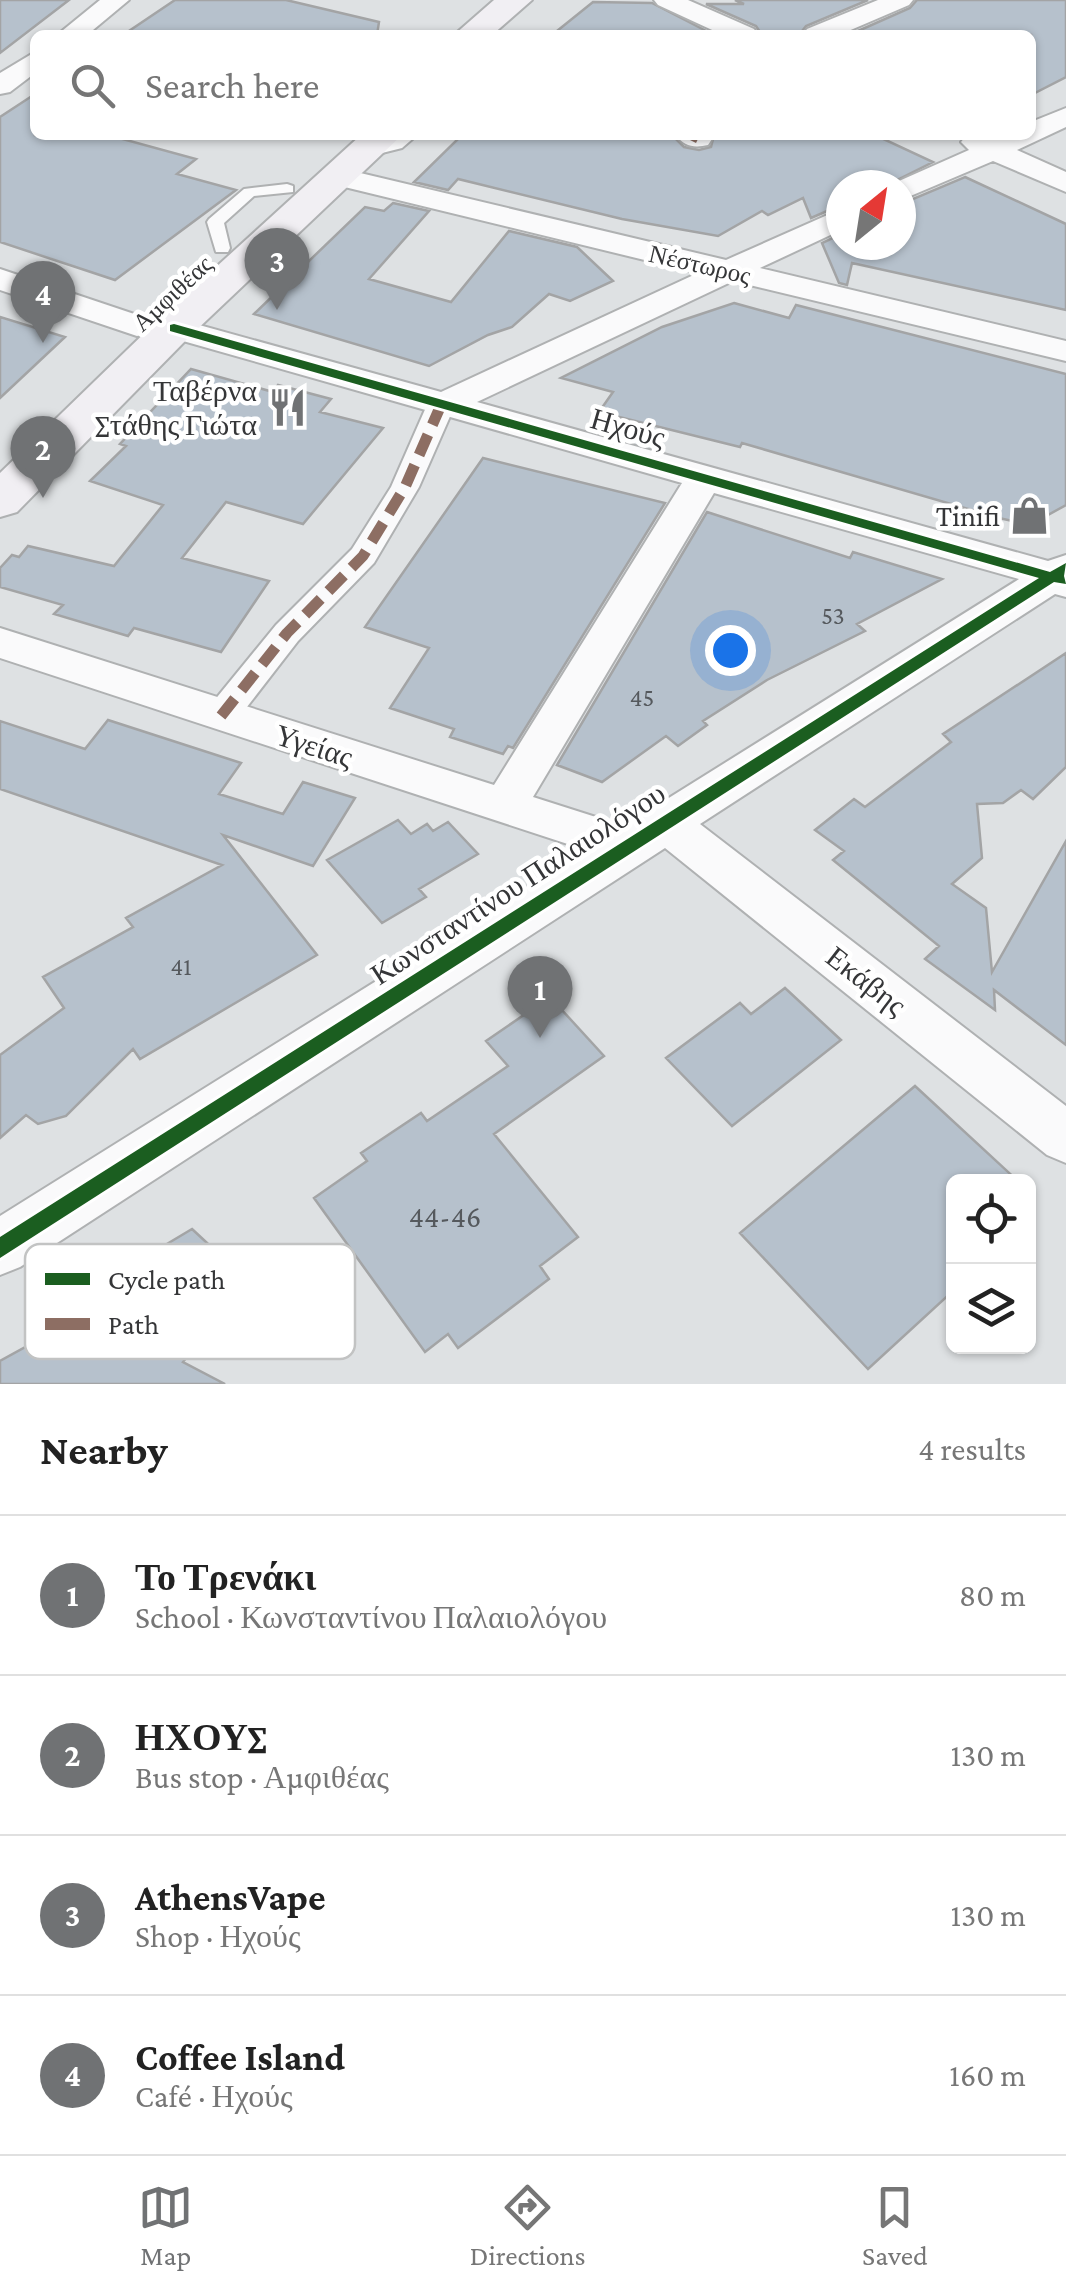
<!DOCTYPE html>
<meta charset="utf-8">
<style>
:root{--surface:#fff;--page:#f2f2f2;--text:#222;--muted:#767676;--line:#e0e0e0;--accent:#707274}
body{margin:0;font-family:"Crimson Pro",serif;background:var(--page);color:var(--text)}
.controls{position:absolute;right:30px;bottom:30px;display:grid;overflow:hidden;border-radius:15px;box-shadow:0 2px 8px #0004}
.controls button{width:90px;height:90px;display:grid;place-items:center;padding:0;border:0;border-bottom:2px solid var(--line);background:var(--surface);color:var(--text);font:50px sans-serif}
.compass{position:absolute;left:826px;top:170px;width:90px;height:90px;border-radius:50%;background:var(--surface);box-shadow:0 2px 8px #0004;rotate:30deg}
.you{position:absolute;left:730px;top:650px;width:35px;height:35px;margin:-25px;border:8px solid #fff;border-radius:50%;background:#1a73e8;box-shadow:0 0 0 15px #1a73e833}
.badge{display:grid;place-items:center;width:65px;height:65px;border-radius:50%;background:var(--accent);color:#fff;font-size:32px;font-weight:700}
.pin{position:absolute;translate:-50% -82px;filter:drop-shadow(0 2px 5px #0008)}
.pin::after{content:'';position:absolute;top:52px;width:35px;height:30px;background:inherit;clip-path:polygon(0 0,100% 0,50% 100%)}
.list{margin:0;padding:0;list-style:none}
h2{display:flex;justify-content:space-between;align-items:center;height:130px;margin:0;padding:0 40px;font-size:42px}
h2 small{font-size:32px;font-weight:400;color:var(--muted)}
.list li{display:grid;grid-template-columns:65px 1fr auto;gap:30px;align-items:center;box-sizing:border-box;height:160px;padding:0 40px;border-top:2px solid var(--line)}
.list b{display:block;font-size:38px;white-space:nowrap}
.list p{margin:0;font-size:32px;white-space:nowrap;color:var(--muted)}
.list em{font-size:32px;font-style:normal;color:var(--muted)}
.icon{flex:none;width:55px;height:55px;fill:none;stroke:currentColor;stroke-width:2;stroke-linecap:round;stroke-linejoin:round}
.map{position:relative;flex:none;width:1066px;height:1384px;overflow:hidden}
.search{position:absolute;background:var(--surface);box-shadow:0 2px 8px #0004;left:30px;right:30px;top:30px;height:110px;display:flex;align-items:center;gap:25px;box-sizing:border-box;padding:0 35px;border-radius:15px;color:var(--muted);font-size:38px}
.sheet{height:770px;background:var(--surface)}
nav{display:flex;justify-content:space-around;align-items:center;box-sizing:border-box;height:140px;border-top:2px solid var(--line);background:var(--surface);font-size:28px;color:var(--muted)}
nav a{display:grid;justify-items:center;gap:5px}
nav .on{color:var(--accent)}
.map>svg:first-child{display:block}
.building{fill:#b6c1cc;stroke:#a3a4a5;stroke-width:2.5}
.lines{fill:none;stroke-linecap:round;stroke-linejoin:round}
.service-casing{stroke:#afb1b2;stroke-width:4}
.pedestrian-casing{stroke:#afb1b2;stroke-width:4}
.minor-casing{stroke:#afb1b2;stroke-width:4}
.secondary-casing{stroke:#afb1b2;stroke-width:4}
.service{fill:#fafafb;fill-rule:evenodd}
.pedestrian{fill:#fafafb;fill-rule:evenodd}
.minor{fill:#fafafb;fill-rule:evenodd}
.secondary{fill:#f1eff3;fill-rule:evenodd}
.quiet-far1{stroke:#8d6e63;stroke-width:9;stroke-dasharray:18 9;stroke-linecap:butt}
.quiet{stroke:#8d6e63;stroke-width:11;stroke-dasharray:22 11;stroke-linecap:butt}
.cycleway-casing{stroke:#fff;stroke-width:6}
.cycleway{fill:#1b5e20;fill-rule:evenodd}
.labels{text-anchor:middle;stroke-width:9;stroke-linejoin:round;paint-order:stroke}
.far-street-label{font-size:25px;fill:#353638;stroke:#fff}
.number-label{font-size:25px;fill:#55595d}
.poi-label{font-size:30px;fill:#353638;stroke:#fff;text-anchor:end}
.street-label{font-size:30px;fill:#353638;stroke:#fff}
.near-number-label{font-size:30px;fill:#55595d}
.key{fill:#fff;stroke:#c2c3c3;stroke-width:2.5}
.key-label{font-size:28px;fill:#353638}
</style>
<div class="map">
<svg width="1066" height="1384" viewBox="0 0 1066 1384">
<rect width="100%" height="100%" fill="#dee1e3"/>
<path class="building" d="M0,0H69L0,53Z
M175,0H286L379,22L377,35H123Z
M735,0H868L806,26L799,35H762L756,26L706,4H744Z
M917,0H1066V77L1031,95V35H849L910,8Z
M593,2L652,3L714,35H552Z
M35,94V135H108L196,159L177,174L236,190L115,280L0,242V117Z
M462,135H672L684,147L699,150L711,147L714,135H875L933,162L887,185H841V205L811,218L803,198L768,215L762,211L718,236L622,219L458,179L448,190L414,182Z
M965,177L1066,224V310L852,263L847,285L839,283L822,243L841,234V245H901V204Z
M393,203L429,211L369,279L451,302L509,231L577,247L613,281L570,301L549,294L512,327L488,335L429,366L254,314L365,207L384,211Z
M734,303L789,318L796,305L1066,374V505L1030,525L999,518L742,443L740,447L599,412L613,392L561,378L662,327Z
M0,317L65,337L0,398Z
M191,369L273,392L278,385L331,399L320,412L383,428L303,524L226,502L182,558L269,581L221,652L134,628L128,636L54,614L63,605L0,587V568L12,555L19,557L28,546L114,566L163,505L90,481L126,446L120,444Z
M483,458L665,503L513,748L508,746L503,754L450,737L454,729L390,708L429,648L365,627Z
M707,512L850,558L853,552L942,579L857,624L865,631L767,680L703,721L707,725L678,746L666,736L602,782L557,765Z
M1066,653V767L1033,799L1021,790L1003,803L977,804L982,858L952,884L986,908L992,972L1066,841V1045L994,990L995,1010L925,959L939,946L833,860L844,851L815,830L854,799L865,807L951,742L943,734Z
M108,720L241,763L219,794L283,814L303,782L355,798L313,866L223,835L317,955L140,1059L133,1049L66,1116L38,1124L26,1115L0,1138V1055L64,1008L43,977L133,927L126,918L222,865L0,789V721L85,749Z
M398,820L411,834L427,824L433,831L448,822L478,854L419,889L426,897L382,923L327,860Z
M785,988L841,1040L732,1126L666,1058L740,1003L751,1014Z
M550,997L604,1056L494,1134L578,1237L540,1266L549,1279L458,1348L448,1334L425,1352L314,1198L367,1161L361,1153L421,1113L427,1121L508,1066L486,1041Z
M915,1086L1019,1182H954V1290L868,1369L740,1233Z
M192,1229L247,1280L183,1362L225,1384H0V1361L107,1302L95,1287Z"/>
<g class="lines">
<defs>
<path id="service" d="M400,135H417L402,148L362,158L354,153L392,142Z
M287,184L293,186V192L254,196L224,223L230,248L228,252H216L207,222L209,219L244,189Z"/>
<path id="pedestrian" d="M441,397L455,405L419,487L374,563L298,641L233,725L221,728L209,725L205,716L209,707L276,625L352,549L391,487L427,405Z"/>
<path id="minor" d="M100,0H129L87,35H57Z
M654,0H688L754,29L758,35H723L658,5Z
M878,0H913L909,5L839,35H803L807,29Z
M35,52V73L10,92L0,94V73Z
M1066,108V127L1017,150L1066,172V192L993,161L901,200V185H890L969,150L961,142L966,136L993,139L1031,135V122Z
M676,135H710L712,139L708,145C695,148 684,147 676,135Z
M335,167L726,260L841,209V230L760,268L1066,341V361L733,281L477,402L1048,561L1066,555V597L1055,594L700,824L1066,1106V1163L1047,1155L665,848L20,1267L0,1275V1216L586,850L0,658V628L494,785L682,483L162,335L157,328L162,321L174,318L441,392L698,273L324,182L320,176L324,170ZM714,493L1019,579L624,826L533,797Z
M0,269L149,319L154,326L149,333L137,336L0,290Z"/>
<path id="secondary" d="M494,0H532L492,35H454Z
M361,135H402L189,337L17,512L0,517V473L159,319Z"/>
</defs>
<use href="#service" class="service-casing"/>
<use href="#pedestrian" class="pedestrian-casing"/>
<use href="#minor" class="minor-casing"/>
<use href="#secondary" class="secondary-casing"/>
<use href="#service" class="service"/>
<use href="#pedestrian" class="pedestrian"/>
<use href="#minor" class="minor"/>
<use href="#secondary" class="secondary"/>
<path class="quiet-far1" d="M690,135L698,139"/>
<path class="quiet" d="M221,716L287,633L363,556L405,487L441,405"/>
<defs>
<path id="cycleway" d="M174,324L1050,572L1066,563L1064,576L1066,584L1054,582L0,1258V1237L1039,578L170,331V325Z"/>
</defs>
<use href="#cycleway" class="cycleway-casing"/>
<use href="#cycleway" class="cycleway"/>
</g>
<defs>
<symbol id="restaurant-bare" viewBox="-9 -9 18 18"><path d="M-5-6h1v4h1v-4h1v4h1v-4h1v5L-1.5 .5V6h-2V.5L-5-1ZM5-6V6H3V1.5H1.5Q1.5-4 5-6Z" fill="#707274" stroke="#fff" stroke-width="2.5" paint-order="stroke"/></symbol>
<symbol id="shop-bare" viewBox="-9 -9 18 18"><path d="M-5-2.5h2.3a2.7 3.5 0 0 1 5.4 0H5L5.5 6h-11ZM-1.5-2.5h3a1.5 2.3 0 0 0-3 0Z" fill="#707274" stroke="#fff" stroke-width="2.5" paint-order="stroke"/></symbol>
</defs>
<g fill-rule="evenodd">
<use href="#restaurant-bare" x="260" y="380" width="55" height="55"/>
<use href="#shop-bare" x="1002" y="488" width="55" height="55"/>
</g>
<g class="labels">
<g class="far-street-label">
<text transform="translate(700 264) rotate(13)" y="9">Νέστωρος</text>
<text transform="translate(172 293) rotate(-43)" y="9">Αμφιθέας</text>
</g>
<g class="number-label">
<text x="833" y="624">53</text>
<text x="642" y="706">45</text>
<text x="181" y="975">41</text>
</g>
<g class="poi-label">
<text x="257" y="401">Ταβέρνα<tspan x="257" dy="34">Στάθης Γιώτα</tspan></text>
<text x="1000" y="526">Tinifi</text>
</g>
<g class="street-label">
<text transform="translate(628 428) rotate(16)" y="10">Ηχούς</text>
<text transform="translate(314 746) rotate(18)" y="10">Υγείας</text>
<text transform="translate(518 884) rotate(-33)" y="10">Κωνσταντίνου Παλαιολόγου</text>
<text transform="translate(866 981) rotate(38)" y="10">Εκάβης</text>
</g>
<g class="near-number-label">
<text x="445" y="1227">44-46</text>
</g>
</g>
<rect x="25" y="1244" width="330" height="115" rx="15" class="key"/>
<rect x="45" y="1273" width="45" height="12" fill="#1b5e20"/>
<rect x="45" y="1318" width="45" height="12" fill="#8d6e63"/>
<g class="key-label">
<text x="108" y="1289">Cycle path</text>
<text x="108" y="1334">Path</text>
</g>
</svg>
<div class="controls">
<button><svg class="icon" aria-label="locate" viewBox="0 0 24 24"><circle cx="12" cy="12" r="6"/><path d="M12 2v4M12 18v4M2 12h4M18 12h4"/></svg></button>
<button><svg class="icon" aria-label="layers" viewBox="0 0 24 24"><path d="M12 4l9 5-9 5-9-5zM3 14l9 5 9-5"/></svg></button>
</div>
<svg class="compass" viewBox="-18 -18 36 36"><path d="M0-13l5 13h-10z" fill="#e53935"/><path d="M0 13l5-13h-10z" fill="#767676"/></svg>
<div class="you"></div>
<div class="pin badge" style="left:540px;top:1038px">1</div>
<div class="pin badge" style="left:43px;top:498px">2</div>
<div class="pin badge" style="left:277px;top:310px">3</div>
<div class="pin badge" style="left:43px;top:343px">4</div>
<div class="search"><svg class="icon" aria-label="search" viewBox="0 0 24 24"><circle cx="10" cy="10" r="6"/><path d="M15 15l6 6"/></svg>Search here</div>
</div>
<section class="sheet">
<h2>Nearby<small>4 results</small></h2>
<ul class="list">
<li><span class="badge">1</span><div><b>Το Τρενάκι</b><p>School · Κωνσταντίνου Παλαιολόγου</p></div><em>80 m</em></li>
<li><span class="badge">2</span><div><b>ΗΧΟΥΣ</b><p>Bus stop · Αμφιθέας</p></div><em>130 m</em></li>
<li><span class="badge">3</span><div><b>AthensVape</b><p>Shop · Ηχούς</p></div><em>130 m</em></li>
<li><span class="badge">4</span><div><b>Coffee Island</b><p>Café · Ηχούς</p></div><em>160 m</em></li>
</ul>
</section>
<nav>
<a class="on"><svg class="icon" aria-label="map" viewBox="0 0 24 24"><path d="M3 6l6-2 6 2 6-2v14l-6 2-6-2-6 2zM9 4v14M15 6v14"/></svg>Map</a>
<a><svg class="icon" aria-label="directions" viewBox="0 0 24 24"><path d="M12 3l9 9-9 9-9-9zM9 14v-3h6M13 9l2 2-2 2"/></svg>Directions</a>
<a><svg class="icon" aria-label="saved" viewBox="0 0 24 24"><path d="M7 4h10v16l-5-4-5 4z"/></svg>Saved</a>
</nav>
